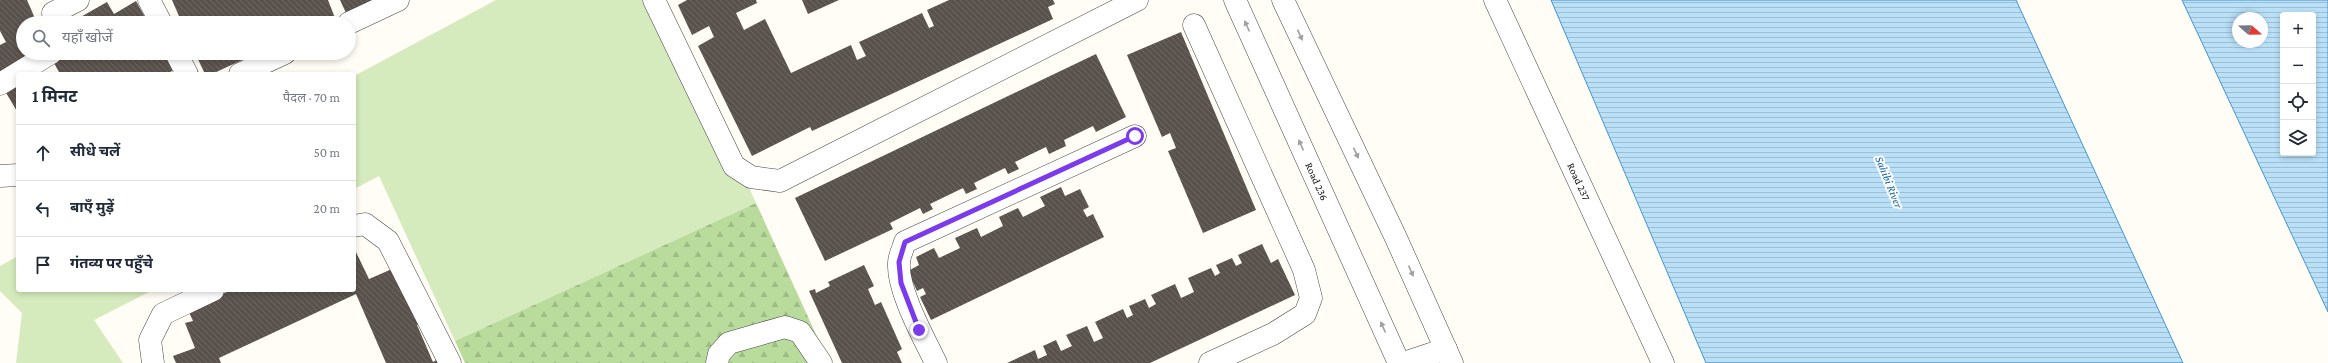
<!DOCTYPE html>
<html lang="hi">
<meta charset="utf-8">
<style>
:root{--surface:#fff;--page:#f2f2f3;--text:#1f2937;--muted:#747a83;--line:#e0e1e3}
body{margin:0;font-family:"Crimson Pro","Noto Sans Devanagari",serif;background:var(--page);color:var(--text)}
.controls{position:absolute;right:12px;top:12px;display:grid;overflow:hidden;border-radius:4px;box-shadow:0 2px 6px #0003}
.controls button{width:36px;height:36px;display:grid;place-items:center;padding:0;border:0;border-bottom:1px solid var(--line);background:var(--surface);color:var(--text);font:20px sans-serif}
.compass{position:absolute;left:2232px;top:12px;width:36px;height:36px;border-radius:50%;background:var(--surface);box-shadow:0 2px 6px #0003;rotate:110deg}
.stop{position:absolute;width:12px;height:12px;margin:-9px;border:3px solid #7c3aed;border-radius:50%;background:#fff}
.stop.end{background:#7c3aed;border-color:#fff;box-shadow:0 1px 4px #0008}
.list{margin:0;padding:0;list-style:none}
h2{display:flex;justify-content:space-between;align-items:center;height:52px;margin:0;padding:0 16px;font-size:17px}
h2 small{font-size:13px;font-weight:400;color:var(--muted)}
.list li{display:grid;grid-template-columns:26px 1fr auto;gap:12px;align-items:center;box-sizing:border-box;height:56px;padding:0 16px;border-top:1px solid var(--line)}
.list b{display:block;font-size:15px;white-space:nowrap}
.list em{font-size:13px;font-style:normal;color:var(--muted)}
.icon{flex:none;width:22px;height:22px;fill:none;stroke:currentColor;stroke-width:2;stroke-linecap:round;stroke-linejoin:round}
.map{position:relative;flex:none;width:2328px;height:363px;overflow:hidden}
.search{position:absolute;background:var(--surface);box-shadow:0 2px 6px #0003;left:16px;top:16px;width:340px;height:44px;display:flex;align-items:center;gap:10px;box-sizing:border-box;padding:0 14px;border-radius:22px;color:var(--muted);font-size:15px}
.panel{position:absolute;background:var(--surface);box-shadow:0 2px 6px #0003;left:16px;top:72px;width:340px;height:220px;border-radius:4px}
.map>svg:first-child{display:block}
.green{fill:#d5ebbd}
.forest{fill:url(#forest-firs)}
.water{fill:url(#water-rules);stroke:#3f96cf;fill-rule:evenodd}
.building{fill:url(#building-back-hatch)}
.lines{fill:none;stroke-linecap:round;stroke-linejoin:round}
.minor-casing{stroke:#444;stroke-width:23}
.minor{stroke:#fff;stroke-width:22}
.oneway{fill:#a0a0a0}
.route{stroke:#7c3aed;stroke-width:5}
.labels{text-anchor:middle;stroke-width:4;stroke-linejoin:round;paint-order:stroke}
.street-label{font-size:11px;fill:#111;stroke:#fff}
.water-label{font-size:12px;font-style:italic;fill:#1768a6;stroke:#fff}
</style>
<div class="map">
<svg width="2328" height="363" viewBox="0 0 2328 363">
<defs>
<pattern id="forest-firs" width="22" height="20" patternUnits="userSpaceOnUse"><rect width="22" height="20" fill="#b9dc9c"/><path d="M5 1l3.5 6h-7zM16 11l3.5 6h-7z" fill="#9ebc85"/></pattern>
<pattern id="water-rules" width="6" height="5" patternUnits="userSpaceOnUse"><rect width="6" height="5" fill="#b9e0f7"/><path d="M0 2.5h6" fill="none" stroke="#9ebfd3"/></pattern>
<pattern id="building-back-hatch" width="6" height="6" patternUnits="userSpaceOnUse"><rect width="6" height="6" fill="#5a524d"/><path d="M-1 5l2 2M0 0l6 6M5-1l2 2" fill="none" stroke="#6d6662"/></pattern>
</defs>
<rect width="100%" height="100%" fill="#fffdf5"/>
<path class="green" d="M496,0H664L756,203L455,341L379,176L354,189V76Z
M18,256V290H153L94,320L123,363H16L22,313L0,291V266Z"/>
<path class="forest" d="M756,203L829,363H465L455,341Z"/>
<path class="water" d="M1551,0H2016L2183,363H1706Z
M2182,0H2328V312ZM2283,15H2313V153H2283ZM2238,18H2262V42H2238Z"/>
<path class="building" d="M0,0H27L37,23H23V53H40L0,72V45L6,42L0,31Z
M172,0H328L335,18L325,23H182Z
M340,0H376L346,13Z
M687,0H756L757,3L736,13L744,30L765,19L791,73L851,45L857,60L866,56L859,42L922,13L929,28L934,26L927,10L949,0H1053L1055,4L1048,7L1053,19L812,131L810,127L752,156L698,46L714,37L709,26L692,35L678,5Z
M802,0H839L808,14Z
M136,1L148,23H70L107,2L114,14Z
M1181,32L1256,210L1203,233L1168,151L1176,148L1170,133L1162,137L1127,55Z
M70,53H165L175,69L167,74H60L54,63Z
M195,53H255V54L212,74H205Z
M1096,54L1126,117L1096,132L1093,126L1064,140L1066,146L1049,154L1046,147L1015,162L1019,169L1008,174L1005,168L974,183L977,189L966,194L963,188L930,204L933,209L923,214L920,208L890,223L893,229L825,261L795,198Z
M18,83V113L5,91Z
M1061,187L1065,196L1080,189L1089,207L1083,210L1087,217L1093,214L1104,237L931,320L920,297L926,294L923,288L917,291L908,271L919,265L916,257L934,248L939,258L960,248L955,238L977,228L981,237L1003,226L999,217L1018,208L1023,217L1045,206L1040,197Z
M1262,244L1271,263L1278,259L1295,295L1150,363H1007L1035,350L1038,359L1047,355L1043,346L1056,340L1061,351L1072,346L1066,335L1087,326L1094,342L1103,338L1095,322L1123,309L1127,318L1133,315L1129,306L1145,299L1149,308L1156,304L1151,295L1175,284L1181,298L1194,292L1188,278L1211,268L1215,276L1220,273L1216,265L1232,258L1236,266L1242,263L1238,255Z
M354,248L369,279L392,269L423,323L417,325L433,362L438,359L440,363H386L356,294L219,358L221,363H176L173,356L195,348L185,323L193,321L188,310L231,290H354Z
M864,265L874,286L868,289L875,305L881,302L902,349L897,352L902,363H842L809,291L815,289L816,293L830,286L828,282Z"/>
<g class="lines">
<defs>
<g id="minor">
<path d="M149,0L161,23"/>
<path d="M654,0L734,166L751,177L780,181L1137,0"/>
<path id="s1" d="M1235,0L1399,363"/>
<path d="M1283,0L1396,238L1452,363"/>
<path id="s2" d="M1495,0L1663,363"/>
<path d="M55,23L53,13L78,0"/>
<path d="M349,23L398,0"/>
<path d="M1194,25L1304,270L1311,298L1305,314L1273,334L1210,363"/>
<path d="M176,53L187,74"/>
<path d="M240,74L285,53"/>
<path d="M0,84L51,53"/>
<path d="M0,176L18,175"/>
<path d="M354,226L365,224L388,241L450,363"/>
<path d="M153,363L150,340L163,314L213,290"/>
<path d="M717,363L719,354L729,343L785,327L800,332L821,363"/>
<path d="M936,363C924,338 897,290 899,263C899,256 903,249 905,242L1135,136"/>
<path d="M1404,363L1446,349"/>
</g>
</defs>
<use href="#minor" class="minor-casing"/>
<use href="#minor" class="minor"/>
</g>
<defs><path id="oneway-solid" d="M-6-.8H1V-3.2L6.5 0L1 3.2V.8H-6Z"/></defs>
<g class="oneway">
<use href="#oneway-solid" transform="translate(1247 26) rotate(-114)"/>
<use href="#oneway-solid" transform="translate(1300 35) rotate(65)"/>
<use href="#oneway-solid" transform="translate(1301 145) rotate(-114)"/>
<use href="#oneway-solid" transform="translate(1356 153) rotate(65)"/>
<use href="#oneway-solid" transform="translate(1411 271) rotate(66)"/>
<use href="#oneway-solid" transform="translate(1383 327) rotate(-114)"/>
</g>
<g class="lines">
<path class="route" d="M919,330L901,283L899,262L905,242L1135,136"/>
</g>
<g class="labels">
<g class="street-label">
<text dy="4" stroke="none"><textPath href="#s2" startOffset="200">Road 237</textPath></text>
<text dy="4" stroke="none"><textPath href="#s1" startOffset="199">Road 236</textPath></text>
</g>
<g class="water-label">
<text transform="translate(1889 182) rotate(68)" y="4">Sahibi River</text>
</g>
</g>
</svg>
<div class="controls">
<button>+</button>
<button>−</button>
<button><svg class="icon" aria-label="locate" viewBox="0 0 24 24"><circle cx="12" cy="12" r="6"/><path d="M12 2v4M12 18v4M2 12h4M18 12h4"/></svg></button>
<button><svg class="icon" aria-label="layers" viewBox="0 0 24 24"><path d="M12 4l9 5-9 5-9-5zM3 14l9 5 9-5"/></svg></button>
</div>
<svg class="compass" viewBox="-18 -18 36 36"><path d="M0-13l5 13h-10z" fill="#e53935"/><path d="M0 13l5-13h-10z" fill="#747a83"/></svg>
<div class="stop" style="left:1135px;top:136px"></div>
<div class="stop end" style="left:919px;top:330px"></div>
<div class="search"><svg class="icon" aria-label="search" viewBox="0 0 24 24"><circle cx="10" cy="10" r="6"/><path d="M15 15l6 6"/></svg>यहाँ खोजें</div>
<section class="panel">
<h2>1 मिनट<small>पैदल · 70 m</small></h2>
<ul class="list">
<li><svg class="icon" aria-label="ahead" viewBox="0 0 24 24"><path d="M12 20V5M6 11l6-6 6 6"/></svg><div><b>सीधे चलें</b></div><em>50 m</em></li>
<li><svg class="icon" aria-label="left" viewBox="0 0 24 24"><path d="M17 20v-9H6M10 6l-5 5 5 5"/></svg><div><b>बाएँ मुड़ें</b></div><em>20 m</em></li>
<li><svg class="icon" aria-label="arrive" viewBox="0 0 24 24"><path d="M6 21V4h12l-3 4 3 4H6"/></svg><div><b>गंतव्य पर पहुँचे</b></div></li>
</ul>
</section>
</div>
